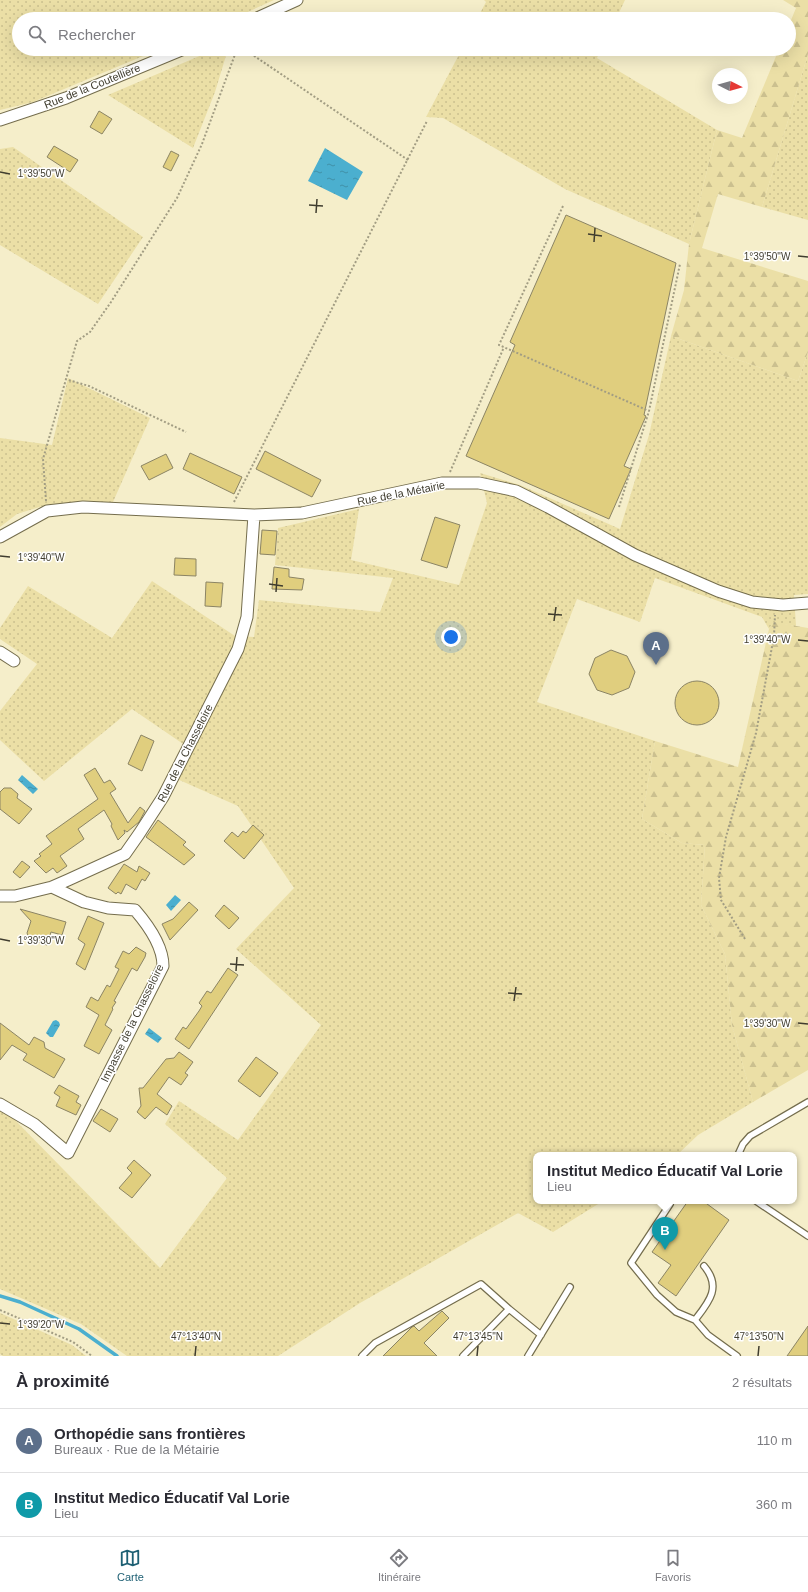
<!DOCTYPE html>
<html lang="fr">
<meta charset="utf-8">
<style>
:root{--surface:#fff;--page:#f2f2f3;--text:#2b2b33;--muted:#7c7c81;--line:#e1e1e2;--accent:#1d5f73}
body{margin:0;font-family:Arial,sans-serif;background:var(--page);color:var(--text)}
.compass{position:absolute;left:712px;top:68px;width:36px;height:36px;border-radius:50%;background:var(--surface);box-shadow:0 4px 16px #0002;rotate:96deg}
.you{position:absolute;left:451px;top:637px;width:14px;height:14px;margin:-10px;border:3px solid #fff;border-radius:50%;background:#1a73e8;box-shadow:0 0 0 6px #1a73e833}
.badge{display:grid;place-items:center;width:26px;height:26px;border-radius:50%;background:var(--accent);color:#fff;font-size:13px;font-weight:700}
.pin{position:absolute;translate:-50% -33px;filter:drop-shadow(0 1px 2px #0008)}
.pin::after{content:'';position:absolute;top:21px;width:14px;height:12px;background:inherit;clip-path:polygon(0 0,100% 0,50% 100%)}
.popup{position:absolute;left:533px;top:1152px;width:264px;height:52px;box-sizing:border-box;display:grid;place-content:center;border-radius:8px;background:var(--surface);filter:drop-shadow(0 1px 3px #0005);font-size:13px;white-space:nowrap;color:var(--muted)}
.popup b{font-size:15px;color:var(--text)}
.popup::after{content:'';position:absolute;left:50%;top:100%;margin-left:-8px;border:8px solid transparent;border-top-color:var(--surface)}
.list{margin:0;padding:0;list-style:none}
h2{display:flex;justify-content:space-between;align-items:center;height:52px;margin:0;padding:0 16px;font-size:17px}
h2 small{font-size:13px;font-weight:400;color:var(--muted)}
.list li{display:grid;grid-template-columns:26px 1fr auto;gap:12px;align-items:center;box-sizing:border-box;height:64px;padding:0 16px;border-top:1px solid var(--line)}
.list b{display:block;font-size:15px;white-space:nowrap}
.list p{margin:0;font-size:13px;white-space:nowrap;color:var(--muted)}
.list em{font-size:13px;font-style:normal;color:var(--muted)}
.icon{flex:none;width:22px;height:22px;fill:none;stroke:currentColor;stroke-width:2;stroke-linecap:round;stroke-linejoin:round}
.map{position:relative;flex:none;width:808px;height:1356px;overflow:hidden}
.search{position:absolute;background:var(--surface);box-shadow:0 4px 16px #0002;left:12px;right:12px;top:12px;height:44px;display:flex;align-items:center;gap:10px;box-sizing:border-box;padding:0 14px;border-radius:22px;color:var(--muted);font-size:15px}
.sheet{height:180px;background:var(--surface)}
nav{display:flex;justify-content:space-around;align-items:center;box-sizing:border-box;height:56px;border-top:1px solid var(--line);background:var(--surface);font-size:11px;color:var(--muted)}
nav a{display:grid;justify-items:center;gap:2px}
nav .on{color:var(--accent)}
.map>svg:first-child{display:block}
.grass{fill:url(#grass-dots)}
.forest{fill:url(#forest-firs)}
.water{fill:url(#water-ripples)}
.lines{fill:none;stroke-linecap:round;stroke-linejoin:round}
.stream{stroke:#4bafcf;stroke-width:3.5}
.building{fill:#e0ce7e;stroke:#8b8464}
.service-casing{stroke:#746d4d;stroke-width:8}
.minor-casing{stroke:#746d4d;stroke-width:13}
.path{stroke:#a29d83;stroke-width:2;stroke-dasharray:2 2;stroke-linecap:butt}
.service{stroke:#fff;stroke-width:5.5}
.minor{stroke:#fff;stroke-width:11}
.ticks{fill:none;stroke:#403d2f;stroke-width:1.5}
.labels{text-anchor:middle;stroke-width:3;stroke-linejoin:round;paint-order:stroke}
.street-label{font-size:11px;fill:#403d2f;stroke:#fff}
.ticks-label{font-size:10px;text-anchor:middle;fill:#403d2f;stroke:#fff;stroke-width:3;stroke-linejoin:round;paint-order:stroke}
</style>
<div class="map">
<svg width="808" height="1356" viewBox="0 0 808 1356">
<defs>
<pattern id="grass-dots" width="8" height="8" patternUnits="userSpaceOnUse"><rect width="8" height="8" fill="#ebdfa6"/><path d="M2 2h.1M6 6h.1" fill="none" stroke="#cbc08f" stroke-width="1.8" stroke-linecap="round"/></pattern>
<pattern id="forest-firs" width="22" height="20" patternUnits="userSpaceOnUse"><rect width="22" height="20" fill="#ebdfa6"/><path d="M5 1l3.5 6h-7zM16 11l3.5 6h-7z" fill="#cbc08f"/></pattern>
<pattern id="water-ripples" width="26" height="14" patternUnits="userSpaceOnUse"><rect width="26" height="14" fill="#4bafcf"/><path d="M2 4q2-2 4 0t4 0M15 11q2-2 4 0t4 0" fill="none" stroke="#4090a8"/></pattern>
</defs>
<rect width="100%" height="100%" fill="#f5eeca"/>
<path class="grass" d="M0,0H274L232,19H19V49H160L33,102L0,110Z
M484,0H625L616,19H477L486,2Z
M216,49H228L215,92L193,148L108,95Z
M462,49H601L597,58L717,130L689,244L565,189L443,118L426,117Z
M808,54V220L762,207Z
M13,147L143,237L98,304L0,245V149Z
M671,336L798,381L808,352V594L794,595L796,626L773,623L769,629L762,617L655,578L640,622L577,599L537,702L655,741L642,819L682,843L705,845L701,905L725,954L732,1025L753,1102L698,1135L677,1155H536V1201H603L553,1232L518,1213L360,1303L278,1356H127L81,1324L0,1289V1110L13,1118L160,1268L227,1178L165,1124L179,1101L238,1140L321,1025L236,949L294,888L238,806L177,779L192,750L132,709L44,781L0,740V711L37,664L0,639V628L28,586L112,638L152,581L235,636L254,637L259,600L380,612L393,578L275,565L278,528L359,509L351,560L459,585L487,503L480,473L520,485L620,529L649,435Z
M68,378L150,418L113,502L46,505L17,514L0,527V438L52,445Z
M0,1313L72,1345L86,1356H3L0,1354Z"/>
<path class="forest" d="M783,0H808V54L762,207L718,194L702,248L808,281V352L798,381L671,336L684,290L689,244L717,130L742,138L779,49H789V25L796,8Z
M773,622L808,628V1070L753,1102L732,1025L725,954L701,905L705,845L682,843L642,819L655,741L738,767L769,629Z"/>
<path class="water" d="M325,148L363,172L347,200L308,181Z
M22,775L38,789L33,794L18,780Z
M175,895L181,900L171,911L166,905Z
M56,1020L59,1022L60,1025L53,1037H50L46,1033L53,1021Z
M149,1028L162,1038L158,1043L145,1034Z"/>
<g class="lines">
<path class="stream" d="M0,1296L20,1302L79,1329L117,1356"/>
</g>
<path class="building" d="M99,111L112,119L102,134L90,127Z
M54,146L78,160L70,172L47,157Z
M171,151L179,155L171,171L163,167Z
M566,215L676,263L644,415L646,416L624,466L631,469L609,519L466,456L515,345L510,342Z
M265,451L321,480L312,497L256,469Z
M190,453L242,477L234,494L183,469Z
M166,454L173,468L149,480L141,466Z
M435,517L460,525L447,568L421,560Z
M262,530L277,531L275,555L260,554Z
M175,558L196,559V576L174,575Z
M274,567L289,569V577L304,579L302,590L272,589Z
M206,582L223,583L221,607L205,606Z
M611,650L627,656L635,672L629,688L612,695L597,690L589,674L595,658Z
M675 703a22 22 0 1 1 44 0a22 22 0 1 1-44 0Z
M141,735L154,741L142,771L128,764Z
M95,768L104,783L110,780L116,789L110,793L128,823L140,807L145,811L139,822L127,832L124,830L125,833L118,840L111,826L112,824L104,810L78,829L84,839L60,856L67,866L57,873L53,868L46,873L34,861L41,856L39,854L52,844L46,836L98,799L84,775Z
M4,788H11L18,794L17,798L32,809L19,824L0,809V792Z
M158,820L186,842L183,845L195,855L184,865L146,837Z
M253,825L264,835L244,859L224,841L232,832L238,837L243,831L246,833Z
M22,861L30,867L20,878L13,872Z
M124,864L137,872L139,866L150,873L145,881L142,879L136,890L126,884L121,894L118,892L116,894L108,888Z
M189,902L198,910L170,940L162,924L173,919Z
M224,905L239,918L229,929L215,916Z
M20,909L66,922L62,935L51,932L47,945L34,941L35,939L29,938L27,933L31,921Z
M88,916L104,923L85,970L76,964L85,944L78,939Z
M136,947L146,953L145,957L137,971L132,968L114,1001L116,1002L112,1008L113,1009L105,1025L112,1030L99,1054L84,1046L99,1015L86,1007L91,997L98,1001L107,985L110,987L119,969L115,967L123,951L129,954Z
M228,968L238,975L189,1049L175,1039L183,1027L186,1029L199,1011L202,1006L199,1003L207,991L211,993Z
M0,1023L29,1045L34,1037L44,1042L45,1048L65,1059L54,1078L23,1060L27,1054L12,1045L0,1060Z
M179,1052L193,1062L185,1073L188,1075L181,1085L169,1077L157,1094L172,1106L167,1115L156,1107L145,1119L137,1112L141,1106L139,1088H143L166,1059L174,1058Z
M256,1057L278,1073L260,1097L238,1081Z
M59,1085L79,1096L76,1102L81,1105L76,1115L56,1106L60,1097L54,1093Z
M101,1109L118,1119L110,1132L93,1121Z
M134,1160L151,1175L132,1198L119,1188L132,1173L127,1168Z
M688,1201H703L729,1220L676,1296L658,1283L671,1265L652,1252Z
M442,1311L449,1318L424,1343L437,1356H383L412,1327L414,1326L419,1331Z
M808,1326V1356H787Z"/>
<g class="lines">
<defs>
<path id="service" d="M738,1155L743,1144L750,1136L808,1102
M756,1201L808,1236
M670,1204L631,1263L657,1295L676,1312L695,1320L708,1335L737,1356
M695,1320C709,1302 722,1287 704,1266
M362,1356L375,1343L481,1284L509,1309
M463,1356L509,1309L541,1335
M528,1356L570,1287"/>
<path id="minor" d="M255,19L297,0
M0,120L66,98L184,49
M0,537L47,511L83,507L254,515L302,513L442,483H479L516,491L548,507L635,555L718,591L752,602L783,605L808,603
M0,652L14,661
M0,896H15L52,887L68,880L125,854L139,834L163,797L238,649L247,617L254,515
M0,1104L34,1124L68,1153L163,966C163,946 148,925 135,910L108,908L84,902L52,887"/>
</defs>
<use href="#service" class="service-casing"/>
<use href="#minor" class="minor-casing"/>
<path class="path" d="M244,49L408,160
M563,206L499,345L649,411
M65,379L89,386L186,432
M450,472L504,347
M46,501L43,459L77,341L90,332L111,302L177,198L202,144L237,49
M234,502L427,121
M619,507L649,411L680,264
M745,939L721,900L719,878L726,837L756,733L774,636L775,615
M0,1310L73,1342L92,1356"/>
<use href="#service" class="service"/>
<use href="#minor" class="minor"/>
</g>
<path class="ticks" d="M0,172L10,174M309,205L323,206M316,213L317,199M588,234L602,236M594,242L595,228M798,256L808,257M0,556L10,557M269,584L283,586M276,592L277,578M548,614L562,615M554,621L556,607M798,640L808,641M0,939L10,941M230,964L244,965M236,971L237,957M508,993L522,994M514,1001L516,987M798,1023L808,1024M0,1323L10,1324M195,1356L196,1346M477,1356L478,1346M758,1356L759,1346"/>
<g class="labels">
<g class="street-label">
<text transform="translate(92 86) rotate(-22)" y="4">Rue de la Coutellière</text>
<text transform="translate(401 493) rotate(-11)" y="4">Rue de la Métairie</text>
<text transform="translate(185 753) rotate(-63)" y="4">Rue de la Chasseloire</text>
<text transform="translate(132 1023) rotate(-64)" y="4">Impasse de la Chasseloire</text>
</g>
</g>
<g class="ticks-label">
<text x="41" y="177">1°39'50"W</text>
<text x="767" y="260">1°39'50"W</text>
<text x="41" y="561">1°39'40"W</text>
<text x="767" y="643">1°39'40"W</text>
<text x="41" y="944">1°39'30"W</text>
<text x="767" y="1027">1°39'30"W</text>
<text x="41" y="1328">1°39'20"W</text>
<text x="196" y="1340">47°13'40"N</text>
<text x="478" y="1340">47°13'45"N</text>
<text x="759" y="1340">47°13'50"N</text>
</g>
</svg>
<svg class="compass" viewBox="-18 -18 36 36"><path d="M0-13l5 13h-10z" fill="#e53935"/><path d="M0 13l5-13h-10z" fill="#7c7c81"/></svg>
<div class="you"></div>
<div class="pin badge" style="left:656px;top:665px;background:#5c6f8a">A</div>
<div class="pin badge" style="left:665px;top:1250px;background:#0f9aa8">B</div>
<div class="popup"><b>Institut Medico Éducatif Val Lorie</b>Lieu</div>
<div class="search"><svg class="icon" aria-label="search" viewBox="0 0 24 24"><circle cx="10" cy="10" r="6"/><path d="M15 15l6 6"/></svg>Rechercher</div>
</div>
<section class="sheet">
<h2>À proximité<small>2 résultats</small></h2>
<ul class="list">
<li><span class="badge" style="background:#5c6f8a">A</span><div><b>Orthopédie sans frontières</b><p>Bureaux · Rue de la Métairie</p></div><em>110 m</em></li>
<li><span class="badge" style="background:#0f9aa8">B</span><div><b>Institut Medico Éducatif Val Lorie</b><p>Lieu</p></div><em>360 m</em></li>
</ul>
</section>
<nav>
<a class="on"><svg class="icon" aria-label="map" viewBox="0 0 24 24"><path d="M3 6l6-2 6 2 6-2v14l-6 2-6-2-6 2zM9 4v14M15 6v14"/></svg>Carte</a>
<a><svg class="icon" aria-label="directions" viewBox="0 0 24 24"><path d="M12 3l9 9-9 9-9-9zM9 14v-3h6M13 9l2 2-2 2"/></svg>Itinéraire</a>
<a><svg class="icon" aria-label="saved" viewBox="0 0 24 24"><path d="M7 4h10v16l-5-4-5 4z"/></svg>Favoris</a>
</nav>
